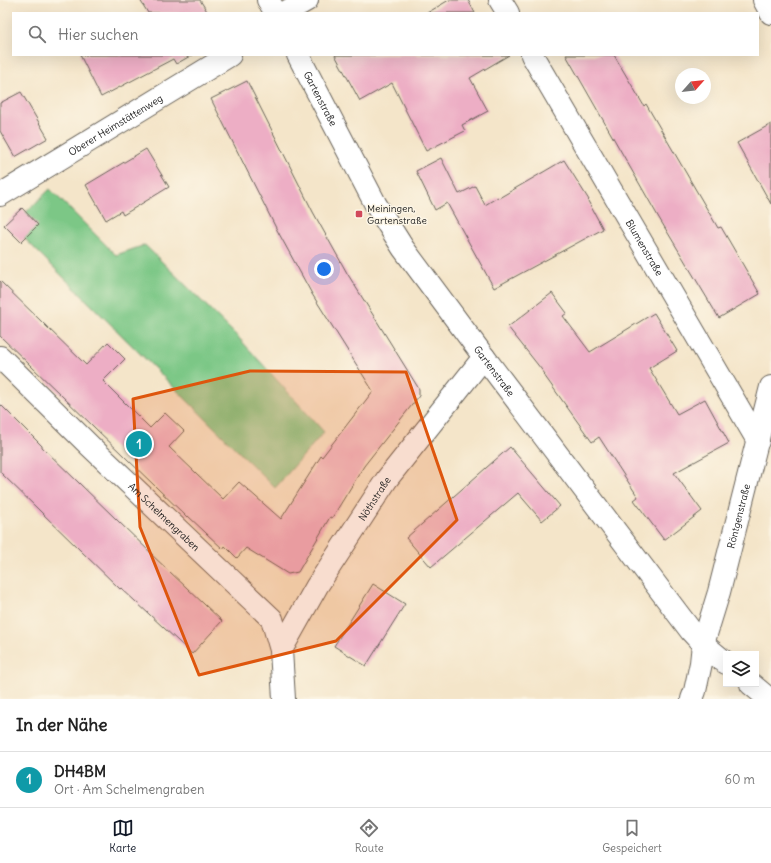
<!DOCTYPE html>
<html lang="de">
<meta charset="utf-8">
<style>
:root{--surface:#fff;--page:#f2f2f2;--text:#222;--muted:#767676;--line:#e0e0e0;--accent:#111827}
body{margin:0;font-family:Delius,sans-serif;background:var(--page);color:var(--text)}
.controls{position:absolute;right:12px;bottom:12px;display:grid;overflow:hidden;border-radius:0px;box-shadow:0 4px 16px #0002}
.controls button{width:36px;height:36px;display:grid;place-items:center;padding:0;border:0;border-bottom:1px solid var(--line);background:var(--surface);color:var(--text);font:20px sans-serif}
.compass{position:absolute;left:675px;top:68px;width:36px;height:36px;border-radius:50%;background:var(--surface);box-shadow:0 4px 16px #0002;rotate:63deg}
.you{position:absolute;left:324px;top:269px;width:14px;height:14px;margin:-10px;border:3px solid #fff;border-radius:50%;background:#1a73e8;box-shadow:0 0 0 6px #1a73e833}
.badge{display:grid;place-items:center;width:26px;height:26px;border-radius:50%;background:var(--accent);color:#fff;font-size:13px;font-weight:700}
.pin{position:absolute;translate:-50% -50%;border:2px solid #fff;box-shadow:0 1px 4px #0006}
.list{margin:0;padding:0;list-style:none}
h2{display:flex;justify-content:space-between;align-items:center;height:52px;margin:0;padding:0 16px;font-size:17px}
h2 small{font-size:13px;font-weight:400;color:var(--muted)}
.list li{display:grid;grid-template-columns:26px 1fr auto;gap:12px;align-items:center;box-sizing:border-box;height:56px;padding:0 16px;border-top:1px solid var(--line)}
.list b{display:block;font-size:15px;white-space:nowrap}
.list p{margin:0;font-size:13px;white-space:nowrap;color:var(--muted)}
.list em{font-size:13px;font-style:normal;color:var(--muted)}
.icon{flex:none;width:22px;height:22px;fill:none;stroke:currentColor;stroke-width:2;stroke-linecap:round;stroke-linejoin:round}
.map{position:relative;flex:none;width:771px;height:699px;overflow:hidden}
.search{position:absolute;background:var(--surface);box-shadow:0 4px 16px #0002;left:12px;right:12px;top:12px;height:44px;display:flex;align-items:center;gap:10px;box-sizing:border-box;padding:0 14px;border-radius:0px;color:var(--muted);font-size:15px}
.sheet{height:108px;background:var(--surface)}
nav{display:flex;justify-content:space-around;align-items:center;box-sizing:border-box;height:56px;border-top:1px solid var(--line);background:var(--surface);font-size:11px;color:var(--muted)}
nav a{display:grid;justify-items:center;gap:2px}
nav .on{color:var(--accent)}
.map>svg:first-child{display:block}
.green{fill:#7bc786;stroke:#4c7251}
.building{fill:#edaec5}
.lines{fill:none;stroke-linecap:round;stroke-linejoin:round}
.street-casing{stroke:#686259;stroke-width:24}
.street{stroke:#fff;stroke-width:22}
.marked{fill:#de560d;fill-opacity:0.2;stroke:#de560d;stroke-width:3;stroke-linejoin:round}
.poi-dot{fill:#d1495b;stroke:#fcf5e5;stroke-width:1.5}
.labels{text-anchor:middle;stroke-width:3;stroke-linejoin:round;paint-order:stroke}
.street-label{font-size:10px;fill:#1c1c1c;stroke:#fcf5e5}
.poi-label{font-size:10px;fill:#1c1c1c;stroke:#fcf5e5;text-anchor:start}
</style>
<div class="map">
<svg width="771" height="699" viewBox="0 0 771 699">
<rect width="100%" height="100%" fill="#fcf5e5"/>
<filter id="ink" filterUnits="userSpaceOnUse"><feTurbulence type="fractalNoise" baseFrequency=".025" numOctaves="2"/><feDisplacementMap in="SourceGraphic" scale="8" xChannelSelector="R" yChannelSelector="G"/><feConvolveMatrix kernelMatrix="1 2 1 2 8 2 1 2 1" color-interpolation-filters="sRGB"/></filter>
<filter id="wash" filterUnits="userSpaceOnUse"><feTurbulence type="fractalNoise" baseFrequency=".012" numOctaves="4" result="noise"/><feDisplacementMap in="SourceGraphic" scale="16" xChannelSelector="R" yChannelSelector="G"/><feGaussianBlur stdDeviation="0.9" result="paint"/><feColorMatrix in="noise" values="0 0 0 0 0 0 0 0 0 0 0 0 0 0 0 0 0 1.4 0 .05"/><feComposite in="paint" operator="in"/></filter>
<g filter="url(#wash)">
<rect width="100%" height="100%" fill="#f4e5c9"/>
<path class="green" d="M50,189L116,255L145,245L237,336L324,432L275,488L12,226Z"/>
<g id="blocks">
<path class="building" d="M140,0H200L208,13H148Z
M449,0H468L475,13H427Z
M80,55H192L176,64L173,59L101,97Z
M335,55H509L470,78L488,111L462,125L465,131L426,151L392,83L360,101Z
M566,55H614L644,106L646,104L718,228L721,227L760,294L719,318L659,218Z
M247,81L313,212L347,273L419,389V396L364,466L332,518L330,517L298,572L288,574L246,548L237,558L225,546L223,549L188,516L187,517L0,336V281L86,365L108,342L125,359L103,381L150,428L165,413L184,431L169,447L223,499L239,482L281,519L321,456L322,457L373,391L312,294L277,230L211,99Z
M21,92L48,138L15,157L0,131V103Z
M771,124V204L737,143Z
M146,149L169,187L123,215L121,211L106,220L86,185Z
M441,158L459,194L475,186L485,205L498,197L499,198L564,160L589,200L588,201L603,229L494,288L447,203L435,210L416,171Z
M22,208L38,225L21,242L4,225Z
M552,293L567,313L563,316L590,352L654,313L677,351L649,368L677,414L705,399L729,443L674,473L702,511L664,540L634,500L638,497L599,437L592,442L544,375L545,374L508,327Z
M0,404L42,446V447L153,555H152L222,621L192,654L121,588L120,589L0,472Z
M510,447L560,506L542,521L518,493L431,567L406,538Z
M373,584L405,604L366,666L334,646Z"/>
</g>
</g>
<g filter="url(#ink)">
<use href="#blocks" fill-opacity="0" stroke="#686259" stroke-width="1"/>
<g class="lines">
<defs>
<g id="street">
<path d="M268,0L276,13"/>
<path d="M500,0L508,13"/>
<path d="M764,0L771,13"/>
<path d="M284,13L307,0"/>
<path id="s1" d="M298,55L376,205L403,248L484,357L691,631L703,644L726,663"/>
<path id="s2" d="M532,55L758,441"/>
<path id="s3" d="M0,195L230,55"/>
<path id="s4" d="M0,357L90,446L272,619L281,650L284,699"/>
<path id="s5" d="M281,650L317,586L387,479L484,357"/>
<path d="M751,684L769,699"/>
<path id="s6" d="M692,699L695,691L701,663L703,644L719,592L771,387"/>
</g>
</defs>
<use href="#street" class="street-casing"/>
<use href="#street" class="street"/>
</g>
</g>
<path class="marked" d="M250,371L406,372L457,520L336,641L199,675L140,527L133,399Z"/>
<rect class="poi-dot" x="355" y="210" width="8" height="8" rx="2"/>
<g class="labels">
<g class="street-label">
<text dy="4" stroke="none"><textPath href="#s1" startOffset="49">Gartenstraße</textPath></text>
<text dy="4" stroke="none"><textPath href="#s3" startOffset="135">Oberer Heimstättenweg</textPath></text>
<text dy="4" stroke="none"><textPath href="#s2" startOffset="223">Blumenstraße</textPath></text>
<text dy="4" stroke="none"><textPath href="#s1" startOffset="373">Gartenstraße</textPath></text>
<text dy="4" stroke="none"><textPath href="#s5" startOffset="178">Nöthstraße</textPath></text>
<text dy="4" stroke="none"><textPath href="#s6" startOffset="189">Röntgenstraße</textPath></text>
<text dy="4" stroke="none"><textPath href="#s4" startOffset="229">Am Schelmengraben</textPath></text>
</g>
<g class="poi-label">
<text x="367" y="212">Meiningen,<tspan x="367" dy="12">Gartenstraße</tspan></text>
</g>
</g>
</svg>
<div class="controls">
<button><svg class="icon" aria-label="layers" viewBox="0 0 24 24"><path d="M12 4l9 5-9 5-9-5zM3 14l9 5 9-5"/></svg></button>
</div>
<svg class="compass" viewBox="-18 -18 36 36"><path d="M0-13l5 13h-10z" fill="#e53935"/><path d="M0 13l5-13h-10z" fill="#767676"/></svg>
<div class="you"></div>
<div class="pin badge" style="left:139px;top:444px;background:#0f9aa8">1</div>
<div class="search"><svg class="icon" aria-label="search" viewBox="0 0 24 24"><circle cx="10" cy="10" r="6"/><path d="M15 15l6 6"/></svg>Hier suchen</div>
</div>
<section class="sheet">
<h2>In der Nähe<small></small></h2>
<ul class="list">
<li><span class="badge" style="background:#0f9aa8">1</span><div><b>DH4BM</b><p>Ort · Am Schelmengraben</p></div><em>60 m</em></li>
</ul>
</section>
<nav>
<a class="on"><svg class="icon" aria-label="map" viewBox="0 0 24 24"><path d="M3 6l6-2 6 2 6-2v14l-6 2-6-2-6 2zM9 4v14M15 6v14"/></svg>Karte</a>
<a><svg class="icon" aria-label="directions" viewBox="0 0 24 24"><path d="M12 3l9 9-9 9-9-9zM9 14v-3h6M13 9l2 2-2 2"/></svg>Route</a>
<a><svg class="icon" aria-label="saved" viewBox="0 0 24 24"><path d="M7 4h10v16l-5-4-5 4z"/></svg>Gespeichert</a>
</nav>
